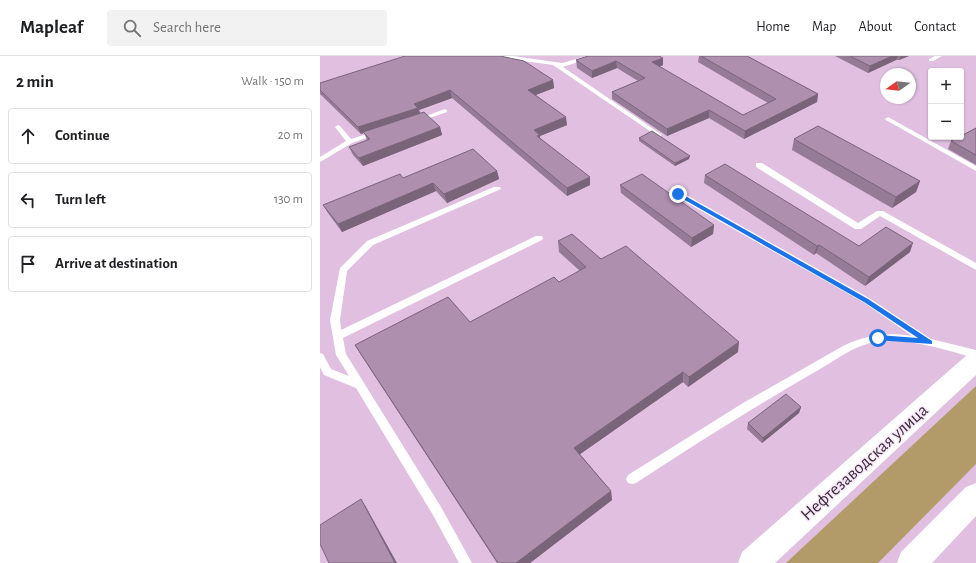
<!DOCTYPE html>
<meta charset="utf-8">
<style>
:root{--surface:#fff;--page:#f2f2f2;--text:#202124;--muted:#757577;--line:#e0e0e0}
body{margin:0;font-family:"Alegreya Sans",sans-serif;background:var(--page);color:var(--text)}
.controls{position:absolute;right:12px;top:12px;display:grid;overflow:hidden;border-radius:4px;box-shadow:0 1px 3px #0004}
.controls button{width:36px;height:36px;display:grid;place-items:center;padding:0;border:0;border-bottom:1px solid var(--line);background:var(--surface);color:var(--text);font:20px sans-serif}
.compass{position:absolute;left:560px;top:12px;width:36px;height:36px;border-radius:50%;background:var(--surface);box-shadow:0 1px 3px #0004;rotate:255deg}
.stop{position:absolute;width:12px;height:12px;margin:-9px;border:3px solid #1a73e8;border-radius:50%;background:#fff}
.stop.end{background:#1a73e8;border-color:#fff;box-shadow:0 1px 4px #0008}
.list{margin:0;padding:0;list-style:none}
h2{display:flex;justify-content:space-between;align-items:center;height:52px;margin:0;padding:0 16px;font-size:17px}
h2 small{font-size:13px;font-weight:400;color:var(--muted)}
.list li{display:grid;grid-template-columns:26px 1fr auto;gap:12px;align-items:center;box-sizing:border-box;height:56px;margin:0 8px 8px;padding:0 8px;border:1px solid var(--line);border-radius:4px}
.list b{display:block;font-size:15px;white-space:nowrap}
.list em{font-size:13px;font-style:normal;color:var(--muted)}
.icon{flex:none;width:22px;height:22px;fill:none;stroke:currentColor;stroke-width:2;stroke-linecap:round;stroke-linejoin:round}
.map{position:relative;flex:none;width:656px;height:507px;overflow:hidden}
header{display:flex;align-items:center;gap:24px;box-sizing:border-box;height:56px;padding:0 20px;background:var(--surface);border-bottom:1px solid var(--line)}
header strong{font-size:19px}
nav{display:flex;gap:22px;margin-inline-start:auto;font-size:14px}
.search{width:280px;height:36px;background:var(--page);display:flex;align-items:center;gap:10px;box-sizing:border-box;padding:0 14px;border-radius:4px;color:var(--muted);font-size:15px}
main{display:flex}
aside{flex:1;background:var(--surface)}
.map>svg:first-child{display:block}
.green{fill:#b29b69}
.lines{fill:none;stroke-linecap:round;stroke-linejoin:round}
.lane{fill:#fff;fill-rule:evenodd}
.secondary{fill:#fff;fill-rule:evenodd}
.wall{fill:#967b96}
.shaded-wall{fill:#7a647a}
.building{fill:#ae8fae;stroke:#7a647a}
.route{fill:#1a73e8}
.labels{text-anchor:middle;stroke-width:3;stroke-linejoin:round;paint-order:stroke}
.near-street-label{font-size:18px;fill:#3b2e3b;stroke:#f7e6f7}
</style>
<header>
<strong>Mapleaf</strong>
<div class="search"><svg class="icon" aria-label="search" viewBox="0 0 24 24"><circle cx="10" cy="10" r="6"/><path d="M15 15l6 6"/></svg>Search here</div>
<nav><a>Home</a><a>Map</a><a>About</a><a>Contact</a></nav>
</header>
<main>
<aside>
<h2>2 min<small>Walk · 150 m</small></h2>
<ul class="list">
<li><svg class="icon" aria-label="ahead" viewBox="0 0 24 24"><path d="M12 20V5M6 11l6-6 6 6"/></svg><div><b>Continue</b></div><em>20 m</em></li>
<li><svg class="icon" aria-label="left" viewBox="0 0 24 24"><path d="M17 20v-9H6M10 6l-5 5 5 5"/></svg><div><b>Turn left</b></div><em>130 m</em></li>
<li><svg class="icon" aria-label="arrive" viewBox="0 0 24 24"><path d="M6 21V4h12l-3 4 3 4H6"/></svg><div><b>Arrive at destination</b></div></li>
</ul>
</aside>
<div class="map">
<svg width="656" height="507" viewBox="0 0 656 507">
<rect width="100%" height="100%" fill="#e0bfe0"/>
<path class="green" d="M656,330V408L558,507H466Z"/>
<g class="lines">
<path class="lane" d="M179,0H193L242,7L267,0H276L243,11L342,79L339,81L337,80L233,9L182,2Z
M615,0H622L613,5H609V3Z
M125,53L127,54V56L98,66L95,64Z
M568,61L656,110V115L566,64L565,63Z
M18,69L20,70L31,83L57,75L60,77L32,87L0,106V101L26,85L15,71Z
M436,107H442L538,167L557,155H563L656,207V214L560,160L541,173H535L436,111Z
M174,131H180L181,133L53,189L27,215L20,264L21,274L216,180H222L223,182L222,184L23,282L26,298L121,451L152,507H139L113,459L36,332L4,319L0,311V297L3,298L11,313L29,320L16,299L10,264L20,212L47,185Z
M355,136H361L549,242L611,283L656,294V302C624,294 590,281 557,286C536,288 518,303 500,313C437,349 377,387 316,427L312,428L308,427L306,423L308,419L423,347L523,290C546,279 567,276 592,280L543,246L355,140Z"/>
<path class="secondary" d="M656,296V319L455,507H418L422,496L648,298Z
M656,427V460L612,507H577L581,496L646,431Z"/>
</g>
<path class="wall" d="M268,0L343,9L339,11L423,59L448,47L378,6L379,0H427L498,38L497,46L424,83L389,62L347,80L292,43V36L318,25L297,12L272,22L257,12L256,4Z
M515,0H589L579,4H576L548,17Z
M233,24L234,32L216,39L247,69L220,80V83L270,129L247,140L132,42L99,54L100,57L120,71L122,79L43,110L33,99L29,91L47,84L44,77L41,78L0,38V27Z
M656,72V109L628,93L631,85Z
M319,82L369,103L355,110L319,85Z
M474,83L600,125L596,136L572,152L472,94Z
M177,115L179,123L127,147L116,135L22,176L8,157L3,149L83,122Z
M385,119L539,190L590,196L545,230L496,197L494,199L384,127Z
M300,129L394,169L393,178L371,191L301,137Z
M238,185L281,203L418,296L368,331L363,326L260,398L291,435L292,444L210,507H177L41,299L35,289L150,266L239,226L260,215L239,196Z
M481,351L479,357L442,387L427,373L428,367Z"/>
<path class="shaded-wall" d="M572,0H578L576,4L548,17L550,10Z
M581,0H589L579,4Z
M343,2V9L331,14L332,6Z
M296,5L297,12L272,22V15Z
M233,24L234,32L210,41L208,34Z
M130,34L132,42L99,54L101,59L43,76L44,77L41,78L38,71L94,48Z
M498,38L497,46L424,83L425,75Z
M389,54V62L347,80V73Z
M246,61L247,69L220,80L221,87L214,74Z
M120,71L122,79L43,110L39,102Z
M370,100L369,103L355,110V107Z
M177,115L179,123L127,147L124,138Z
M270,121V129L247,140V132Z
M600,125L596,136L572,152L576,141Z
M113,127L116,135L22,176L18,168Z
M394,169L393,178L371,191L372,182Z
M593,187L590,196L545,230L549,221Z
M499,189L496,197L494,199L497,190Z
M419,286L418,296L368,331L369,321Z
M363,316V326L256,401L254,392Z
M481,351L479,357L442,387L443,382Z
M291,435L292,444L210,507H196Z
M41,443L46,451L77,507H75Z"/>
<path class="building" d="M85,0H180L204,5L233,24L208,34L246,61L214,74L220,79L217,80L270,121L247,132L130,34L94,48L98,52L38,71L0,34V27Z
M268,0H339L343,2L332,6L423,59L456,43L381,0H427L498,38L425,75L389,54L347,73L292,36L325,22L296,5L272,15L256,4Z
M530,0H572L550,10Z
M104,56L120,71L39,102L29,91L50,83L43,76Z
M498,70L600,125L576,141L474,83Z
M656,72V99L631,85L638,81H641V80Z
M332,75L370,100L355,107L319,82Z
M153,93L177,115L124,138L113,127L18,168L3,149L80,118L83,122Z
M405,108L539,190L566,171L593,187L549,221L499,189L497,190L385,119Z
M322,118L394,169L372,182L300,129Z
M252,178L281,203L306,190L419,286L369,321L363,316L254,392L291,435L196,507H178L35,289L128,241L150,266L234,221L239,226L266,211L238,185Z
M466,338L481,351L443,382L428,367Z
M41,443L75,507H9L0,488V469Z"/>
<path class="route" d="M356,137H360L548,243L612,285V288L555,284L554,282L558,279L598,282L544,246L356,139Z"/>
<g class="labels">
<g class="near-street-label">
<text transform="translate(544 406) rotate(-42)" y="6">Нефтезаводская улица</text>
</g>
</g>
</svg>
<div class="controls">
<button>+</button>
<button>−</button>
</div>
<svg class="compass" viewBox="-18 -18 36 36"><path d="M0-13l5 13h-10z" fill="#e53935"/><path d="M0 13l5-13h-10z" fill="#757577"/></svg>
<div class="stop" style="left:558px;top:282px"></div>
<div class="stop end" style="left:358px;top:138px"></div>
</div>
</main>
